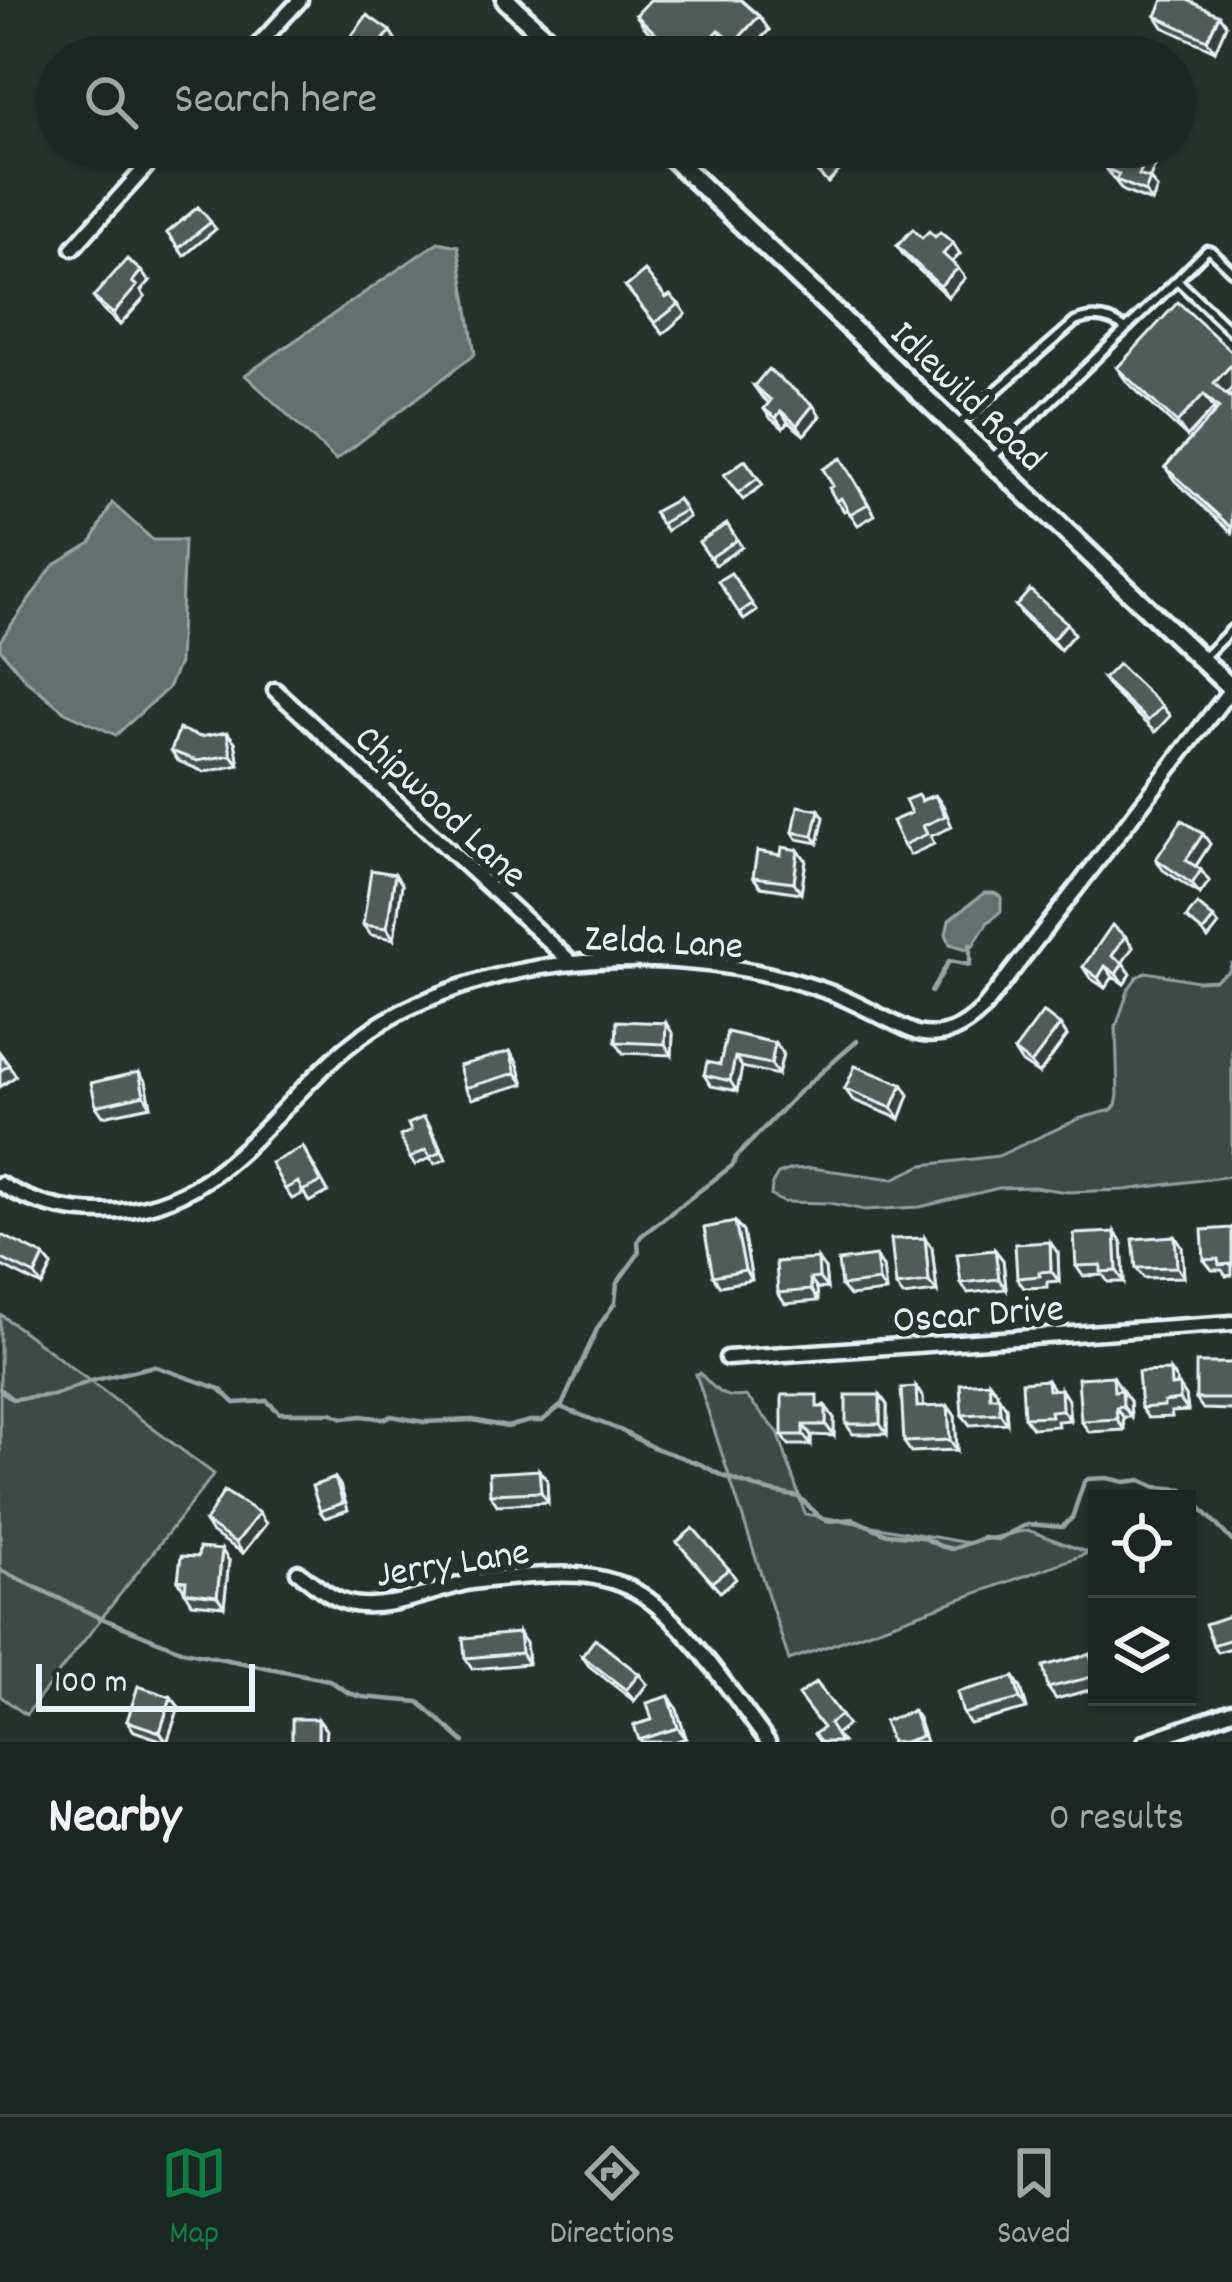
<!DOCTYPE html>
<style>
:root{--surface:#1c2622;--page:#252e2a;--text:#f1f3f6;--muted:#a0a5a5;--line:#3a4340;--accent:#0b8043}
body{margin:0;font-family:Dekko,sans-serif;background:var(--page);color:var(--text)}
.controls{position:absolute;right:36px;bottom:36px;display:grid;overflow:hidden;border-radius:0px;box-shadow:0 3px 9px #0004}
.controls button{width:108px;height:108px;display:grid;place-items:center;padding:0;border:0;border-bottom:3px solid var(--line);background:var(--surface);color:var(--text);font:60px sans-serif}
.scale{position:absolute;left:36px;bottom:30px;width:219px;box-sizing:border-box;padding-left:12px;border:6px solid #e8f1f8;border-top:0;font-size:33px;line-height:42px;white-space:nowrap;color:#e8f1f8;-webkit-text-stroke:9px #26332d;paint-order:stroke}
.list{margin:0;padding:0;list-style:none}
h2{display:flex;justify-content:space-between;align-items:center;height:156px;margin:0;padding:0 48px;font-size:51px}
h2 small{font-size:39px;font-weight:400;color:var(--muted)}
.icon{flex:none;width:66px;height:66px;fill:none;stroke:currentColor;stroke-width:2;stroke-linecap:round;stroke-linejoin:round}
.map{position:relative;flex:none;width:1232px;height:1742px;overflow:hidden}
.search{position:absolute;background:var(--surface);box-shadow:0 3px 9px #0004;left:36px;right:36px;top:36px;height:132px;display:flex;align-items:center;gap:30px;box-sizing:border-box;padding:0 42px;border-radius:66px;color:var(--muted);font-size:45px}
.sheet{height:372px;background:var(--surface)}
nav{display:flex;justify-content:space-around;align-items:center;box-sizing:border-box;height:168px;border-top:3px solid var(--line);background:var(--surface);font-size:33px;color:var(--muted)}
nav a{display:grid;justify-items:center;gap:6px}
nav .on{color:var(--accent)}
.map>svg:first-child{display:block}
.green{fill:#3e4b47;stroke:#939ea0;stroke-width:3}
.water{fill:#636f6d;stroke:#98a3a5;stroke-width:3}
.lines{fill:none;stroke-linecap:round;stroke-linejoin:round}
.stream{stroke:#98a3a5;stroke-width:4.5}
.lane-casing{stroke:#e8f1f8;stroke-width:15}
.street-casing{stroke:#e8f1f8;stroke-width:21}
.secondary-casing{stroke:#e8f1f8;stroke-width:26}
.lane{stroke:#26332d;stroke-width:6}
.street{stroke:#26332d;stroke-width:12}
.secondary{stroke:#26332d;stroke-width:16}
.wall{fill:#454f4d;stroke:#e8f1f8;stroke-width:3}
.shaded-wall{fill:#38403e;stroke:#e8f1f8;stroke-width:3}
.building{fill:#505c59;stroke:#e8f1f8;stroke-width:3}
.labels{text-anchor:middle;stroke-width:12;stroke-linejoin:round;paint-order:stroke}
.street-label{font-size:39px;fill:#e8f1f8;stroke:#26332d}
</style>
<div class="map">
<svg width="1232" height="1742" viewBox="0 0 1232 1742">
<rect width="100%" height="100%" fill="#26332d"/>
<filter id="ink" filterUnits="userSpaceOnUse"><feTurbulence type="fractalNoise" baseFrequency=".00833" numOctaves="2"/><feDisplacementMap in="SourceGraphic" scale="24" xChannelSelector="R" yChannelSelector="G"/><feConvolveMatrix kernelMatrix="1 2 1 2 8 2 1 2 1" color-interpolation-filters="sRGB"/></filter>
<g filter="url(#ink)">
<path class="green" d="M1232,962V1176L1125,1190L1067,1192L1034,1187L999,1188L920,1207L865,1210L830,1203L784,1202L771,1196L772,1184L778,1174L792,1169L811,1168L893,1179L923,1165L998,1156L1081,1118L1112,1110L1116,1105L1118,1095L1116,1027L1129,988L1137,977L1147,972L1197,981L1215,980L1229,971Z
M0,1314L214,1474L26,1715L0,1696Z
M700,1373C715,1389 722,1400 746,1396L778,1432L805,1514L968,1543L1028,1530L1089,1553L789,1660L696,1374Z"/>
<path class="water" d="M438,242L458,246L475,354L336,460L245,375Z
M112,503L153,540H184L179,663L168,688L116,735L65,712L26,680L0,649V641L53,566L91,543Z
M984,893H994L1001,897V911L988,922L970,950L950,944L946,934L949,920Z"/>
<g class="lines">
<path class="stream" d="M931,992L949,961L970,965V944
M0,1389L12,1399L54,1395L91,1381L154,1366L220,1389L235,1403L267,1401L280,1413H332L343,1418L362,1416L384,1419L391,1416L424,1422L473,1420L507,1427L530,1421H542L562,1405L598,1327L615,1303L617,1283L639,1253L638,1241L641,1236L733,1165L736,1157L798,1093L857,1041
M560,1407L620,1430L652,1447L700,1464L723,1476L764,1490L799,1497L821,1518L829,1521L853,1519L887,1534L922,1537L940,1546L952,1549L983,1538L998,1539L1027,1524L1062,1527L1072,1518L1084,1482L1088,1479L1107,1478L1125,1482L1141,1480L1156,1487L1183,1489L1232,1541
M0,1570L96,1616L183,1651L329,1680L349,1693L362,1697L419,1702L464,1742"/>
<defs>
<path id="lane" d="M1177,280L1207,250L1211,251L1232,271
M957,425L1075,322C1094,314 1110,317 1126,329
M992,458L1177,280L1232,332
M1204,657L1232,629"/>
<path id="street" d="M247,57L300,0
M73,248L164,147
M275,690L571,962
M0,1184C31,1203 68,1212 104,1212C219,1211 268,1112 346,1048C374,1025 407,1007 441,994C558,948 707,950 826,991C858,1002 886,1021 917,1033C944,1039 963,1028 982,1010L1232,688
M727,1358L1232,1323
M298,1572C312,1582 328,1597 345,1602C379,1613 428,1593 462,1584C477,1580 492,1580 508,1578C554,1573 601,1569 642,1595C688,1625 734,1697 768,1742
M1145,1742L1232,1711"/>
<path id="secondary" d="M506,0L566,57
M661,147L1232,689"/>
</defs>
<use href="#lane" class="lane-casing"/>
<use href="#street" class="street-casing"/>
<use href="#secondary" class="secondary-casing"/>
<use href="#lane" class="lane"/>
<use href="#street" class="street"/>
<use href="#secondary" class="secondary"/>
</g>
<path class="wall" d="M746,5L759,16L769,30L744,57L728,44L716,57H675L646,29L636,15Z
M1219,15L1226,25L1215,51L1163,27L1156,16Z
M791,147H826L843,167L828,183Z
M1148,150L1147,152L1156,163L1149,178L1157,189L1152,202L1123,191L1106,169Z
M198,207L216,229L184,256L167,233Z
M922,238L960,254L952,262L965,278L948,297L904,256L897,246Z
M149,282L141,291L145,297L120,325L101,308L93,297Z
M626,287L666,298L679,304L686,314L663,334Z
M1117,368L1226,394L1229,397L1232,394V533L1175,481L1165,467L1217,410L1214,408L1187,437L1127,382Z
M754,386L820,416L804,435L788,422L783,428L771,419L764,409L769,403L761,396Z
M745,460L763,485L743,500L724,475Z
M848,469L875,515L858,525L847,509L844,511L836,501L833,486Z
M678,499L689,517L666,531L654,512Z
M727,524L742,547L715,565L699,542Z
M731,573L757,611L744,620L718,581Z
M1016,606L1067,623L1074,634L1060,650L1023,616Z
M1103,679L1162,706L1170,716L1155,732L1111,690Z
M200,737L235,742L239,765L204,772L178,761L171,751Z
M918,795L922,800L935,795L943,805L952,827L931,836L934,844L910,855L903,845L911,813Z
M819,810L824,817L818,843L797,839L793,832Z
M1203,834L1210,844L1196,866L1209,881L1200,894L1163,870L1156,859Z
M806,860L801,893L761,887L753,877Z
M395,874L402,884L394,939L371,935L363,925Z
M1125,936L1133,947L1122,963L1131,974L1124,984L1113,977L1105,988L1090,978L1083,967Z
M1060,1025L1067,1036L1039,1074L1021,1062L1014,1051Z
M727,1032L783,1053L778,1075L742,1067L737,1091L711,1086L704,1075L720,1065Z
M673,1034L672,1055L623,1053L616,1042Z
M510,1051L517,1062L524,1084L472,1099L465,1088Z
M0,1053L16,1076L0,1087Z
M146,1082L151,1106L103,1116L96,1106Z
M902,1084L909,1095L900,1119L853,1100L845,1089Z
M429,1124L446,1159L435,1164L430,1158L415,1165L410,1158L411,1131Z
M303,1147L328,1192L309,1202L304,1193L292,1199L285,1189Z
M735,1222L743,1232L752,1280L720,1286L713,1276Z
M1232,1228V1275L1226,1276L1222,1270H1212L1204,1260Z
M1115,1232L1122,1243L1124,1282H1108L1103,1275L1083,1276L1076,1266Z
M0,1240L52,1266L42,1286L0,1265Z
M1182,1247L1184,1277L1144,1278L1136,1268Z
M932,1248L937,1292L903,1296L896,1286Z
M995,1250L1003,1260L1006,1289L968,1293L961,1283Z
M1058,1253L1059,1281L1047,1282V1287L1024,1288L1017,1278Z
M883,1267L886,1292L849,1296L841,1286Z
M825,1269L827,1288L817,1289L818,1301L785,1304L778,1293Z
M1232,1363V1410L1203,1409L1196,1399Z
M1170,1371L1177,1381V1385L1186,1396L1188,1411L1171,1412L1172,1417L1148,1418L1141,1408Z
M1113,1376L1120,1387V1390L1130,1401L1131,1417H1123L1124,1430L1089,1432L1081,1421Z
M1047,1380L1054,1390L1061,1389L1068,1400L1070,1420L1057,1421L1058,1426L1032,1428L1024,1417Z
M916,1387L923,1398V1407L948,1406L955,1416L957,1450L911,1452L904,1442Z
M997,1392V1397L1006,1407L1007,1423L970,1425L962,1415Z
M880,1395L887,1405V1434H853L846,1424Z
M824,1405L834,1418V1436L811,1435V1445H789L782,1435Z
M539,1470L547,1480L548,1502L497,1505L490,1494Z
M335,1478L340,1485L348,1510L325,1518L320,1511Z
M205,1522L266,1524L243,1553L212,1533Z
M677,1542L729,1569L736,1579L720,1592Z
M229,1561L224,1606L192,1603L178,1580Z
M1232,1615V1648L1217,1652L1213,1645Z
M526,1643L528,1664L472,1669L465,1658Z
M1090,1654L1097,1664V1688L1056,1699L1048,1688Z
M582,1656L647,1684L634,1701L589,1666Z
M1014,1677L1021,1688L1027,1709L970,1724L963,1714Z
M816,1682L848,1725L836,1734L842,1742H820L823,1728Z
M171,1697L179,1707L167,1742L134,1731L127,1721Z
M676,1707L686,1738L674,1742H641L634,1725L652,1720Z
M913,1711L918,1718L926,1742H891Z"/>
<path class="shaded-wall" d="M1219,15L1226,25L1215,51L1207,40Z
M759,16L769,30L743,57L734,43Z
M719,30L728,44L716,57H693Z
M390,31L397,42L386,57H371Z
M262,147H279L265,163L257,152Z
M1148,152L1156,163L1147,185L1139,175Z
M1150,179L1157,189L1152,202L1145,192Z
M953,243L960,254L950,264L943,254Z
M958,268L965,278L948,297L940,286Z
M141,271L149,282L141,291L145,297L120,325L113,314L132,282Z
M1232,364V388L1224,397L1214,383Z
M1204,394L1214,408L1187,437L1177,423Z
M813,405L820,416L804,435L797,425Z
M781,411L788,422L783,428L776,418Z
M1067,623L1074,634L1060,650L1052,640Z
M227,732L235,742L239,765L231,755Z
M819,810L824,817L818,843L813,836Z
M1203,834L1210,844L1193,870L1186,860Z
M798,850L806,860L801,893L794,882Z
M1201,870L1209,881L1200,894L1192,884Z
M395,874L402,884L394,939L387,928Z
M1214,918L1219,925L1208,939L1203,932Z
M1125,936L1133,947L1120,966L1112,956Z
M1123,963L1131,974L1124,984L1116,974Z
M1105,966L1113,977L1105,988L1098,978Z
M666,1023L673,1034L672,1055L665,1044Z
M1060,1025L1067,1036L1039,1074L1031,1064Z
M775,1043L783,1053L778,1075L771,1064Z
M510,1051L517,1062L524,1084L516,1073Z
M735,1057L742,1067L737,1091L730,1081Z
M139,1072L146,1082L151,1106L144,1095Z
M902,1084L909,1095L900,1119L892,1108Z
M735,1222L743,1232L752,1280L745,1270Z
M1115,1232L1122,1243L1124,1282L1117,1271Z
M1175,1236L1182,1247L1184,1277L1177,1267Z
M925,1238L932,1248L937,1292L929,1282Z
M1050,1242L1058,1253L1059,1281L1051,1271Z
M995,1250L1003,1260L1006,1289L999,1279Z
M44,1256L52,1266L42,1286L35,1275Z
M876,1256L883,1267L886,1292L879,1281Z
M818,1259L825,1269L827,1288L819,1278Z
M810,1279L817,1289L818,1301L811,1290Z
M1170,1371L1177,1381L1178,1396L1171,1386Z
M989,1382L997,1392L998,1408L990,1397Z
M1179,1385L1186,1396L1188,1411L1180,1400Z
M916,1387L923,1398L924,1418L917,1407Z
M1061,1389L1068,1400L1070,1420L1062,1410Z
M1122,1390L1130,1401L1131,1417L1123,1406Z
M880,1395L887,1405V1434L880,1424Z
M999,1397L1006,1407L1007,1423L1000,1413Z
M948,1406L955,1416L957,1450L950,1440Z
M826,1407L834,1418V1436L826,1425Z
M1116,1407L1123,1417L1124,1430L1117,1419Z
M803,1425L811,1435V1445L803,1435Z
M539,1470L547,1480L548,1502L541,1492Z
M259,1513L266,1524L243,1553L236,1543Z
M222,1550L229,1561L224,1606L217,1596Z
M519,1633L526,1643L528,1664L521,1653Z
M639,1674L647,1684L634,1701L626,1690Z
M1014,1677L1021,1688L1027,1709L1020,1699Z
M669,1696L676,1707L686,1738L678,1728Z
M171,1697L179,1707L167,1742L160,1732Z
M318,1719L326,1730L325,1742H318Z"/>
<path class="building" d="M650,0H741L759,16L734,43L719,30L693,57H681L636,15Z
M1163,0H1187L1219,15L1207,40L1156,16Z
M367,15L390,31L371,57H347L340,52Z
M794,147H826L836,157L820,173Z
M1114,147H1137L1148,152L1139,175L1150,179L1145,192L1116,180L1119,174L1106,169Z
M198,207L211,222L179,248L167,233Z
M913,229L922,238L929,231L935,237L940,232L953,243L943,254L958,268L940,286L897,246Z
M127,259L141,271L132,282L137,286L113,314L93,297Z
M645,271L666,298L670,295L679,304L655,323L626,287Z
M1178,302L1232,352V364L1214,383L1229,397L1232,394V528L1165,467L1219,408L1204,394L1177,423L1117,368Z
M768,369L813,405L797,425L781,411L776,418L764,409L771,400L754,386Z
M841,458L868,504L850,514L841,498L836,501L829,488L833,486L823,469Z
M745,460L758,478L738,493L724,475Z
M678,499L685,510L661,524L654,512Z
M727,524L737,540L710,558L699,542Z
M731,573L752,604L739,613L718,581Z
M1030,590L1067,623L1052,640L1016,606Z
M1118,664L1162,706L1148,721L1103,679Z
M179,729L200,737L227,732L231,755L197,761L171,751Z
M918,795L921,801L935,795L945,816L923,826L927,834L903,845L892,821L911,813L905,800Z
M798,806L819,810L813,836L793,832Z
M1182,820L1203,834L1186,860L1201,870L1192,884L1156,859Z
M782,847L798,850L794,882L753,877L757,851L781,855Z
M371,870L395,874L387,928L363,925Z
M1197,904L1214,918L1203,932L1186,918Z
M1112,925L1125,936L1112,956L1123,963L1116,974L1105,966L1098,978L1083,967Z
M1043,1012L1060,1025L1031,1064L1014,1051Z
M617,1021L666,1023L665,1044L616,1042Z
M727,1032L775,1043L771,1064L735,1057L730,1081L704,1075L707,1062L720,1065Z
M510,1051L516,1073L465,1088L459,1066Z
M0,1053L9,1065L0,1071Z
M855,1066L902,1084L892,1108L845,1089Z
M139,1072L144,1095L96,1106L91,1083Z
M424,1117L441,1152L430,1157L426,1150L410,1158L400,1136L411,1131L408,1124Z
M303,1147L321,1182L302,1191L298,1182L285,1189L271,1163Z
M735,1222L745,1270L713,1276L704,1228Z
M1232,1228V1264L1219,1265L1218,1259L1204,1260L1202,1230Z
M1115,1232L1117,1271L1101,1272V1265L1076,1266L1074,1234Z
M2,1235L44,1256L35,1275L0,1258V1240Z
M1175,1236L1177,1267L1136,1268L1133,1239Z
M925,1238L929,1282L896,1286L891,1239Z
M1050,1242L1051,1271L1039,1272L1040,1276L1017,1278L1015,1244Z
M995,1250L999,1279L961,1283L957,1254Z
M876,1256L879,1281L841,1286L838,1261Z
M818,1259L819,1278L810,1279L811,1290L778,1293L776,1262Z
M1196,1363H1232V1399H1196Z
M1170,1371L1171,1386L1179,1385L1180,1400L1164,1402V1406L1141,1408L1138,1372Z
M1113,1376L1114,1391L1122,1390L1123,1406L1116,1407L1117,1419L1081,1421L1078,1378Z
M1047,1380L1048,1390L1061,1389L1062,1410L1050,1411L1051,1416L1024,1417L1022,1382Z
M989,1382L990,1397H999L1000,1413L962,1415L960,1384Z
M916,1387L917,1407L948,1406L950,1440L904,1442L901,1388Z
M782,1395H817V1407H826V1425H803V1435H782Z
M846,1395H880V1424H846Z
M539,1470L541,1492L490,1494L489,1473Z
M335,1478L343,1503L320,1511L312,1486Z
M224,1491L259,1513L236,1543L205,1522Z
M693,1528L729,1569L712,1582L677,1542Z
M199,1548L222,1550L217,1596L185,1592L186,1581L178,1580L181,1556L198,1557Z
M1232,1615V1639L1213,1645L1205,1624Z
M519,1633L521,1653L465,1658L463,1638Z
M595,1639L639,1674L626,1690L582,1656Z
M1090,1654L1096,1676L1048,1688L1043,1666Z
M1014,1677L1020,1699L963,1714L957,1692Z
M816,1682L841,1715L829,1724L840,1742H820L814,1734L823,1728L798,1695Z
M138,1686L171,1697L160,1732L127,1721Z
M669,1696L678,1728L639,1740L634,1725L652,1720L647,1703Z
M913,1711L922,1736L904,1742H891L884,1721Z
M292,1719H318V1742H292Z"/>
</g>
<g class="labels">
<g class="street-label">
<text transform="translate(970 394) rotate(44)" y="14">Idlewild Road</text>
<text transform="translate(443 804) rotate(43)" y="14">Chipwood Lane</text>
<text transform="translate(664 939) rotate(3)" y="14">Zelda Lane</text>
<text transform="translate(978 1311) rotate(-4)" y="14">Oscar Drive</text>
<text transform="translate(452 1560) rotate(-9)" y="14">Jerry Lane</text>
</g>
</g>
</svg>
<div class="controls">
<button><svg class="icon" aria-label="locate" viewBox="0 0 24 24"><circle cx="12" cy="12" r="6"/><path d="M12 2v4M12 18v4M2 12h4M18 12h4"/></svg></button>
<button><svg class="icon" aria-label="layers" viewBox="0 0 24 24"><path d="M12 4l9 5-9 5-9-5zM3 14l9 5 9-5"/></svg></button>
</div>
<div class="scale">100 m</div>
<div class="search"><svg class="icon" aria-label="search" viewBox="0 0 24 24"><circle cx="10" cy="10" r="6"/><path d="M15 15l6 6"/></svg>Search here</div>
</div>
<section class="sheet">
<h2>Nearby<small>0 results</small></h2>
<ul class="list">
</ul>
</section>
<nav>
<a class="on"><svg class="icon" aria-label="map" viewBox="0 0 24 24"><path d="M3 6l6-2 6 2 6-2v14l-6 2-6-2-6 2zM9 4v14M15 6v14"/></svg>Map</a>
<a><svg class="icon" aria-label="directions" viewBox="0 0 24 24"><path d="M12 3l9 9-9 9-9-9zM9 14v-3h6M13 9l2 2-2 2"/></svg>Directions</a>
<a><svg class="icon" aria-label="saved" viewBox="0 0 24 24"><path d="M7 4h10v16l-5-4-5 4z"/></svg>Saved</a>
</nav>
